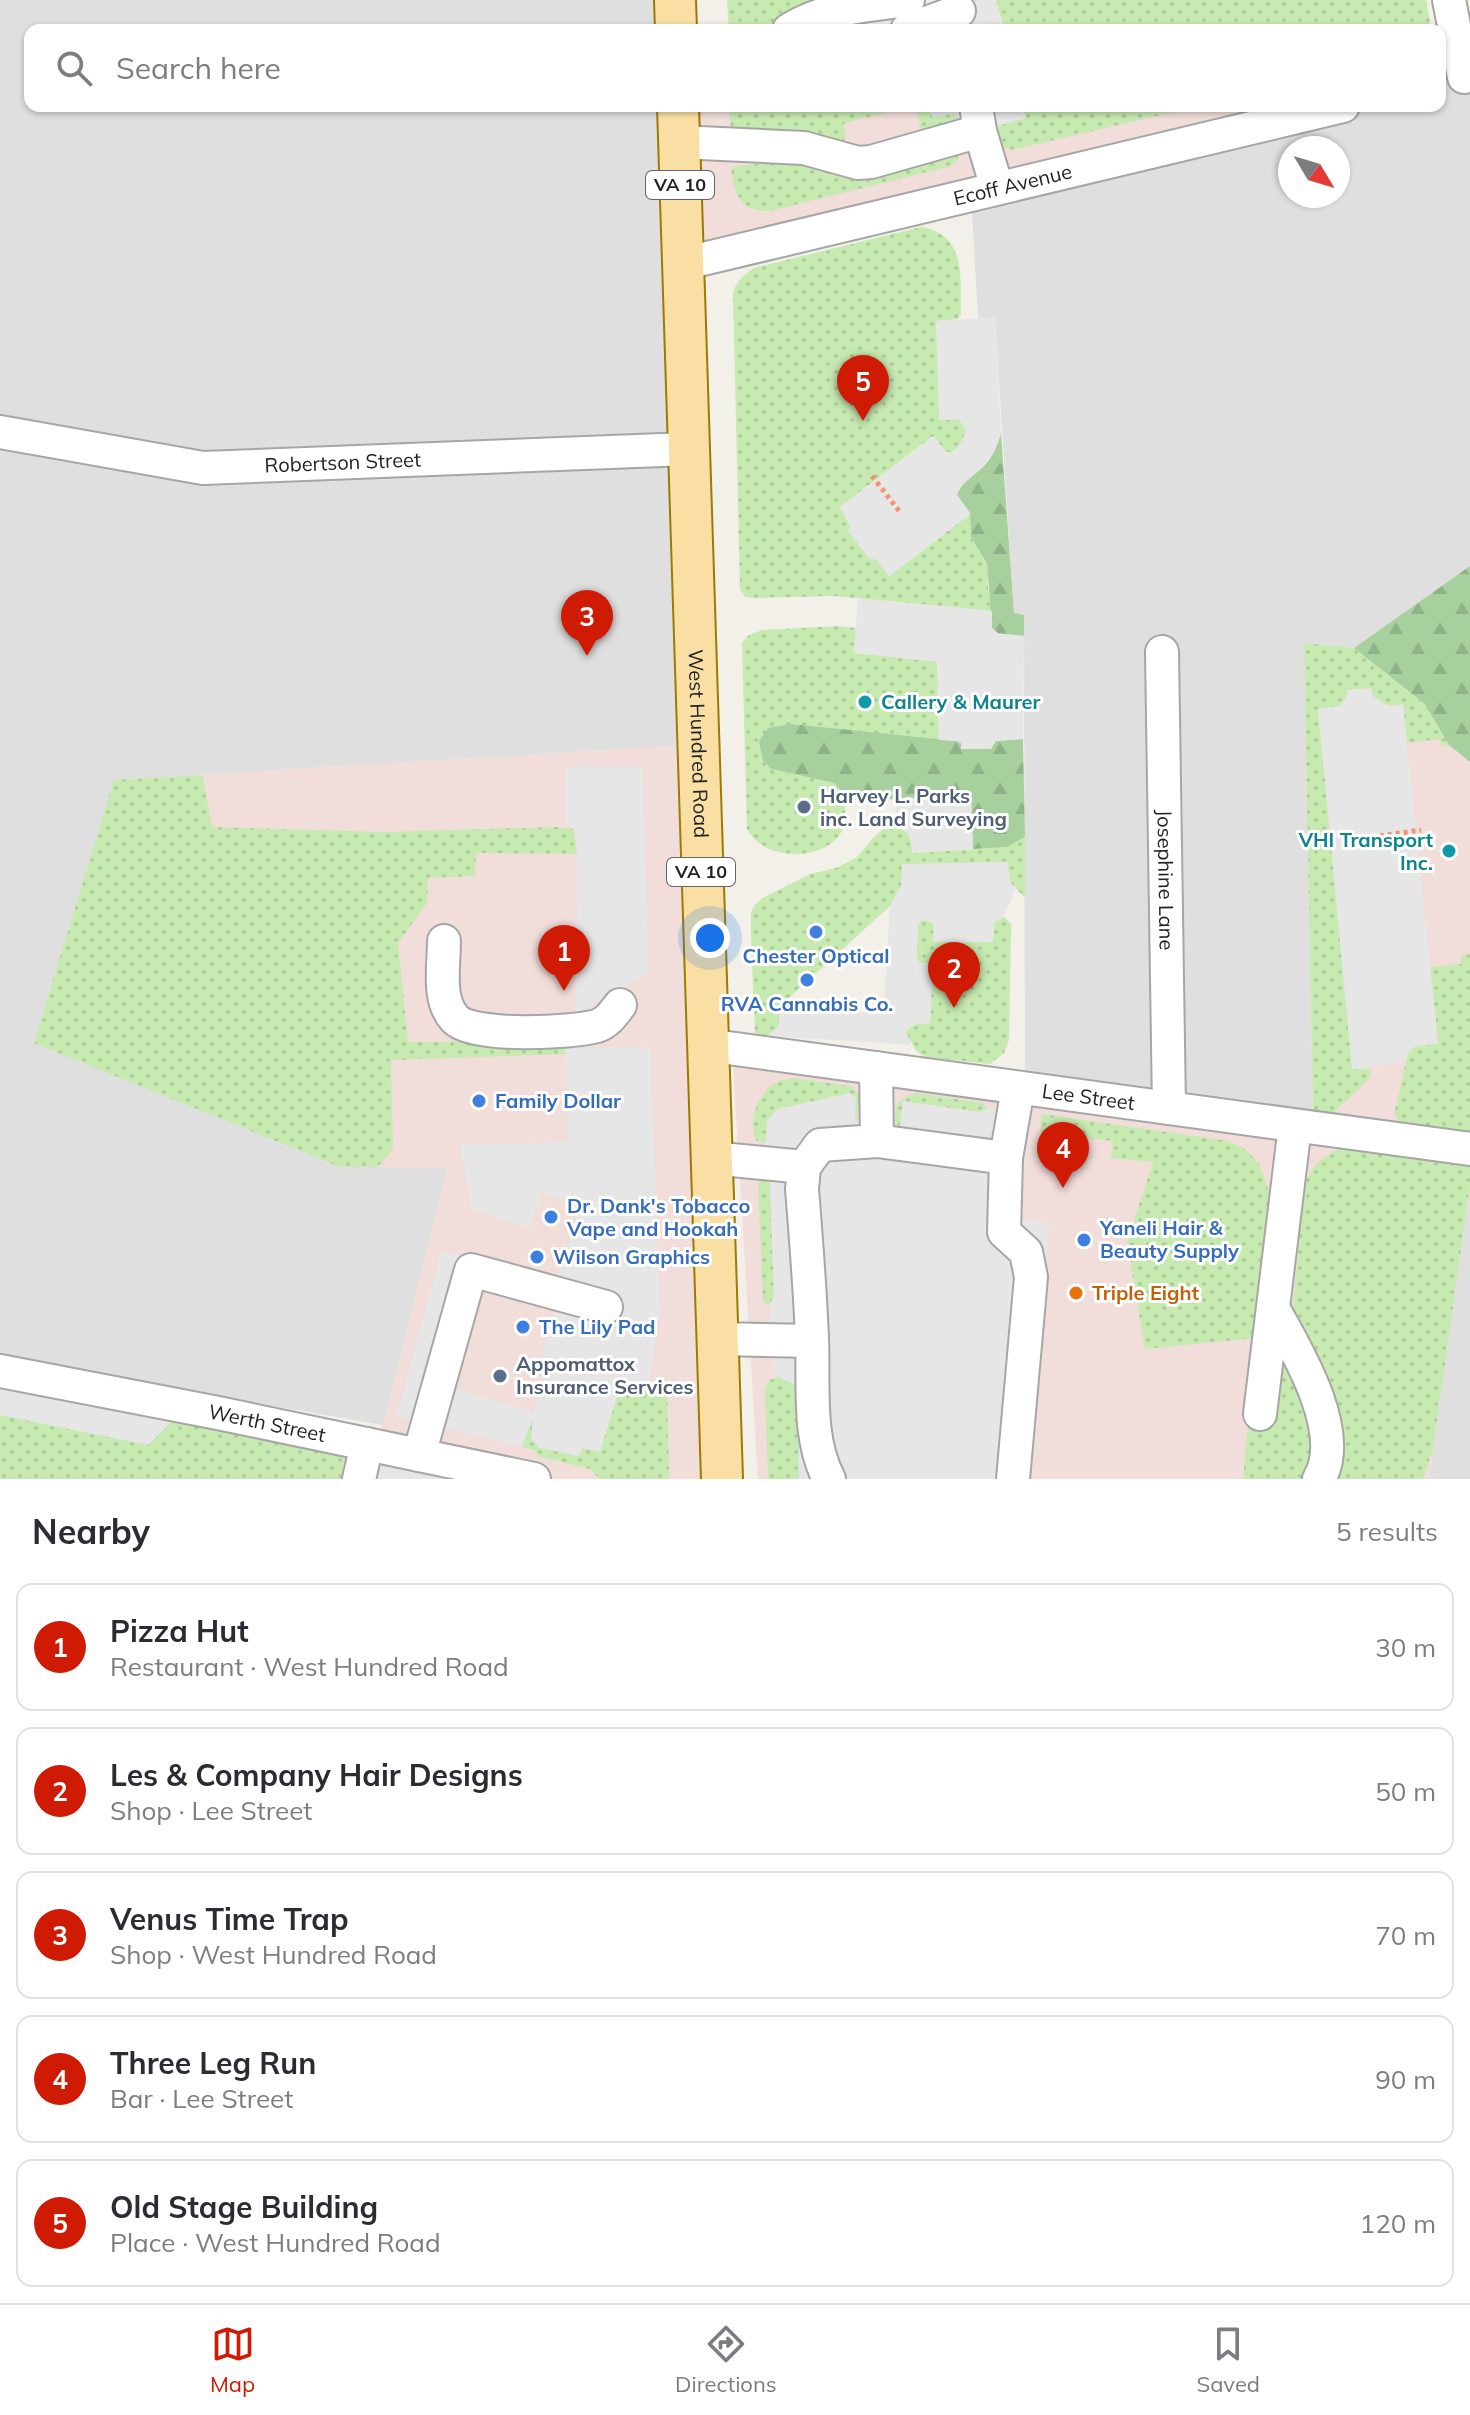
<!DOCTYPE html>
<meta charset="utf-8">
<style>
:root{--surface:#fff;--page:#f2f2f3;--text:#2b2b33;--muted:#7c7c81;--line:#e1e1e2;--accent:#cf1a04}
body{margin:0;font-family:Mulish,sans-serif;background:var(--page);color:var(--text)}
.compass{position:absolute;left:1278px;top:136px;width:72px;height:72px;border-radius:50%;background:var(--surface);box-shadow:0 2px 6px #0004;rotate:128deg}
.you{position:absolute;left:710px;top:938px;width:28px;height:28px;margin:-20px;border:6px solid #fff;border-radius:50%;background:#1a73e8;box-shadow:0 0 0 12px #1a73e833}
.badge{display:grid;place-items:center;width:52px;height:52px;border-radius:50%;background:var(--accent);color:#fff;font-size:26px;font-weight:700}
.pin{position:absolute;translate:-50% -66px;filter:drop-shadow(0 2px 4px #0008)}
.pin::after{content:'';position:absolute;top:42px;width:28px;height:24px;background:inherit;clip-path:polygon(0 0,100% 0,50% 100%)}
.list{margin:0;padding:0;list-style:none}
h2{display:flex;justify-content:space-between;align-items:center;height:104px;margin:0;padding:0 32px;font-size:34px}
h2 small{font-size:26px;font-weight:400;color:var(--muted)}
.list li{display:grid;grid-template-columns:52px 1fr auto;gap:24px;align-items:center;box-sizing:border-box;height:128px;margin:0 16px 16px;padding:0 16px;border:2px solid var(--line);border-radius:16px}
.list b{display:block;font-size:30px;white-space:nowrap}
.list p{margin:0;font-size:26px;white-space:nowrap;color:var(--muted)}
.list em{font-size:26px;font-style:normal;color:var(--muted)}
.icon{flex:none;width:44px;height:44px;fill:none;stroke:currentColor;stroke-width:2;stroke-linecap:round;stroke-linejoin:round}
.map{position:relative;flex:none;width:1470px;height:1479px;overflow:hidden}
.search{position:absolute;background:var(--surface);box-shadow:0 2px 6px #0004;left:24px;right:24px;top:24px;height:88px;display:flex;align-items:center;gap:20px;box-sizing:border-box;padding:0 28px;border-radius:16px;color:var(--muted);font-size:30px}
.sheet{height:824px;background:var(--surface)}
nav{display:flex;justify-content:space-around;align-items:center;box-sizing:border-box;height:112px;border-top:2px solid var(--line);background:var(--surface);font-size:22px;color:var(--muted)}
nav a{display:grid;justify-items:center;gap:4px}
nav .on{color:var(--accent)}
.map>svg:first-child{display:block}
.residential{fill:#e0dfdf;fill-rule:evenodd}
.commercial{fill:#f1ddd9}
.grass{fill:url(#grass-dots)}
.forest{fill:url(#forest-firs)}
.parking{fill:#e6e6e6}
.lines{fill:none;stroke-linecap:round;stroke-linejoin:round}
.minor-casing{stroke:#a6a6a6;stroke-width:36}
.major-casing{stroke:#9c7a03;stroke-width:44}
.path{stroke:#f79074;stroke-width:5;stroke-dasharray:4 4;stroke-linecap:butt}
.minor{stroke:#fff;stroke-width:32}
.major{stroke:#fadfa5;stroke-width:40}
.culture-dot{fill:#0f9aa8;stroke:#fff;stroke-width:3}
.service-dot{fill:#5c6f8a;stroke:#fff;stroke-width:3}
.shop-dot{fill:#3f7fe0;stroke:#fff;stroke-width:3}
.food-dot{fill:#e8710a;stroke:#fff;stroke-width:3}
.labels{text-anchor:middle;stroke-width:6;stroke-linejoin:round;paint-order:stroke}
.shield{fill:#fff;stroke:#646464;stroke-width:2}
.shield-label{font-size:18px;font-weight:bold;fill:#222}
.street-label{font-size:20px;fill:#222;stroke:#fff}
.culture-label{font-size:20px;font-weight:bold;fill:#0d838f;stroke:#fff;text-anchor:start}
.service-label{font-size:20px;font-weight:bold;fill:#4e5e75;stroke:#fff;text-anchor:start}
.shop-label{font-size:20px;font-weight:bold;fill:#366cbe;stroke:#fff;text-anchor:start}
.food-label{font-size:20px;font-weight:bold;fill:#c56008;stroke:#fff;text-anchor:start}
</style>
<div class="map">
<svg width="1470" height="1479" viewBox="0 0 1470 1479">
<defs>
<pattern id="grass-dots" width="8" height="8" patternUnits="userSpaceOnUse" patternTransform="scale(2)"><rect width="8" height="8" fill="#c7eab1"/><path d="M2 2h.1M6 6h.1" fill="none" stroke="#abc898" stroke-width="1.8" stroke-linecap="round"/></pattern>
<pattern id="forest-firs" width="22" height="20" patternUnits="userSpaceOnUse" patternTransform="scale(2)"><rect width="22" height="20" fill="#a8d09f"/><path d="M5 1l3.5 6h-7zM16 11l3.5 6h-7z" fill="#90b289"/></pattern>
</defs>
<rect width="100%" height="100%" fill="#f2f0e9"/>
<path class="residential" d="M0,0H666L667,30H30V106H669L687,745L114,780L448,1167L383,1425L0,1359Z
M1470,71V566L1354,648L1304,644L1313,1125L1025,1087L1024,615L1014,614L995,318H978L971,196L1331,106H1440V79ZM1290,148H1338V196H1290Z
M1470,1185V1479H1429L1433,1449Z"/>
<path class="commercial" d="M681,106H1332L685,260Z
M1369,637L1470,683V1146L1313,1125L1304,643L1354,648Z
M687,745L716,1479H197L368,1446L383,1425L447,1168L340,1167L34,1043L114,780Z
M732,1049L1470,1150V1185L1429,1479H758Z"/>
<path class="grass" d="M727,0H833L802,8L768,30H729Z
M996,0H1426L1430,21L1428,30H1004Z
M729,106H910L843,124L846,136L844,141L839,144L731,134Z
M916,106H929L932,117L954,114L960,117L961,122L926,135L921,131Z
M1023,106H1199L1012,150L1002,146L996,130L1001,125L1025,118Z
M958,148L960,154L958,160L951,166L770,211C739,212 734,193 731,167L802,159L840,177L915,161Z
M921,227C967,234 960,278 961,314L958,319L936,321L940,420L959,419L966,430C963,440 959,448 950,453L945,451L933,436L840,507L851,527L889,576L970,514L971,537L987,564L988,588L992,611L834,596L753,598L745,597L740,590L733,292C737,281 744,274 754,268Z
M839,626L856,628L854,653L937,661L939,740L792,724L772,769L834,783L850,800L845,804C845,812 846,821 843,829C827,863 764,862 747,829L742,643L749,635L762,630Z
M1304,643L1354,648L1425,704L1449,745L1441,746L1440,739L1407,743L1403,705C1380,708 1385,699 1369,696C1363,694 1354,696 1347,696L1340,706L1353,1069H1371L1369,1079L1331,1115L1313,1116Z
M202,775L212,827L384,832L556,827L574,829L577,854L476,853L475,876L428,878L427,903L398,943L408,1042L562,1041L566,1054L391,1060L393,1148L378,1167H340L34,1043L114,780Z
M896,827C912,831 910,839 913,853L1007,847L1025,837V898L1010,882L1007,862L901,886L890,906L781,1005L779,1026L767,1036L761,1037L755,1033L751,938V912L754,906L761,899L810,874L836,868L857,857L876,835L885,828Z
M1004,917L1011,924L1009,1040L1004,1053L990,1064L925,1057L917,1052L906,1033C911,1022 919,1024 930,1023L932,964L920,963L916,959L918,923L923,920L932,922L934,926L933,941H993L994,922Z
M1470,954V1134L1400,1122L1394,1115L1408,1053L1414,1047L1438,1043L1430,967L1461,964V955Z
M794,1078L850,1086C863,1094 859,1106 857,1121L855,1123L853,1121L856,1098L767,1121L766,1141L763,1143L757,1141C746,1124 758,1093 775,1083C780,1080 788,1079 794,1078Z
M917,1093L983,1103L987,1108L980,1112L903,1102L900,1126L896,1128C894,1109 895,1097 917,1093Z
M1042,1114L1229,1141L1246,1150L1259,1164L1271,1197L1256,1338L1145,1349L1127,1242L1153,1162L1111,1158L1113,1141L1040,1132Z
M1341,1148L1470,1167V1185L1433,1449L1423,1479H1330L1302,1340L1293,1306L1305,1182C1314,1165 1323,1155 1341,1148Z
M766,1177L770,1181L774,1295L770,1304H765L763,1300L758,1182L761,1178Z
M1280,1347L1315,1417L1308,1479H1243L1248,1423L1273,1425Z
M0,1372L336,1451L346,1461L341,1479H0Z
M778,1377L794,1384L798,1391L799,1479H768L765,1393C766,1383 769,1379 778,1377Z
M667,1379L669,1479H600L590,1469L538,1456L535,1450L522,1447L534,1413L579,1456L582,1448L619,1390Z"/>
<path class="forest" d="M1001,433L1014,613L1024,615V636L1000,635L992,628L987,564L971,537L970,513L957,495C961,482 974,476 983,467C993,457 997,446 1001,433Z
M1470,566V762L1449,745L1425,704L1354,648Z
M792,724L957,741L961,743V749L993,745L996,741L1023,739L1025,837L1007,847L973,849L971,798L850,800L834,783L772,769L763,761L759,741L768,728Z"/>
<path class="parking" d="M946,0H996L1003,30H939Z
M929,106H1023L1026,118L1001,125L960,117L954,114L932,117Z
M995,317L1001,433L995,450L984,465L959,488L957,495L970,514L889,576L877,560L869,558L848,531L851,527L850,523L840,507L934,436L945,451L950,453L956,450L963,439L966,430L959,419L939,420L936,321Z
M858,598L992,611V628L996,633L1024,636L1023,739L996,741L991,749H961V743L957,741L939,740L937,662L854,653Z
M1371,688L1373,696L1384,705L1390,707L1403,704L1438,1043L1414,1047L1408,1053L1406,1062L1352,1069L1318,709L1341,706L1345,702L1347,690Z
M565,767H642L649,972L576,1015L577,854L574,829L566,822Z
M896,798H971L973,849L912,853L911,836L905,829L896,827Z
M1007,862L1010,882L1016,888L1004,917L994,922L993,942H933L934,926L932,922L923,920L918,923L917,962L933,964L930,1023L914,1024L909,1027L906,1033L911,1045L767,1036L779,1026L780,1008L883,1014L890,906L901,886L902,864Z
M650,1047L660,1315L649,1383L619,1390L600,1452L582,1448L579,1456L539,1448L531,1439L533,1417L522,1447L397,1416L441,1252L467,1257L431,1382L534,1412L549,1364L540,1361L556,1307L555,1285L580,1206L541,1194L530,1228L472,1210L460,1145L568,1142L566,1048Z
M850,1093L856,1098L855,1123L857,1121L896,1128L900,1126L903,1101L980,1112L987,1108L1031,1114L1018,1218L1050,1224L1025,1479H799L798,1391L794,1384L779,1377L775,1378L770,1304L774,1295L770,1181L766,1177L767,1121L777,1109Z
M0,1371L187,1407L148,1445L0,1415Z
M381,1466L447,1479H378Z"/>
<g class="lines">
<defs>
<g id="minor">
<path d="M1449,0L1464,77"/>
<path d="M789,30C825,7 867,6 908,0"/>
<path d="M907,30L959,11"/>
<path d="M976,106L980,131L997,188"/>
<path d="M679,142L804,148L858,163L871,162L980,131"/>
<path id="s1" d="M682,264L1343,106"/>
<path id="s2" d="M0,432L203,468L688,449"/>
<path id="s3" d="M1162,652L1169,1108"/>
<path d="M444,941C444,966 437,1000 455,1019C473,1038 572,1033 597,1026C608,1022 613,1014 620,1005"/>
<path id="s4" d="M706,1045L1470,1149"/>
<path d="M876,1068L877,1141"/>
<path d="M711,1158L804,1167"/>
<path d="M1006,1158L1018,1088"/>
<path d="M1273,1308C1296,1349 1347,1433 1319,1479"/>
<path d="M718,1339L812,1341"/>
<path id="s5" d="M0,1371L218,1413L534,1479"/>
<path d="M1260,1414L1295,1126"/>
<path d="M419,1455L471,1270L606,1307"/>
<path d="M359,1479L367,1444"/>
<path d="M829,1479C807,1438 814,1383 812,1338C810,1288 806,1238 802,1189L804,1167L820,1145L877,1141L1006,1158L1004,1232L1026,1252L1031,1277L1013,1479"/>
</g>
<g id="major">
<path d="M675,0L676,30"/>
<path id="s6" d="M678,106L722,1479"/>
</g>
</defs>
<use href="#minor" class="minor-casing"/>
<use href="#major" class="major-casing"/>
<path class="path" d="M872,476L900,512
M1372,837L1421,830"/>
<use href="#minor" class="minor"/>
<use href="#major" class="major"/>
</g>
<g class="culture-dot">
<circle cx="865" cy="702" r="8"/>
<circle cx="1449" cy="851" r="8"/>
</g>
<g class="service-dot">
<circle cx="804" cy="807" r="8"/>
<circle cx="500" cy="1376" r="8"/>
</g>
<g class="shop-dot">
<circle cx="816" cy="932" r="8"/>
<circle cx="807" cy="980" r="8"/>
<circle cx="479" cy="1101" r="8"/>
<circle cx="551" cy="1217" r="8"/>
<circle cx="1084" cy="1240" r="8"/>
<circle cx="537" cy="1257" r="8"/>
<circle cx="523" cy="1327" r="8"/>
</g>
<circle class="food-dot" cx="1076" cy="1293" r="8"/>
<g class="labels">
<g class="shield">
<rect x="646" y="171" width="68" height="28" rx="6"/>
<rect x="667" y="858" width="68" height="28" rx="6"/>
</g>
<g class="shield-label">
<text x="680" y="191">VA 10</text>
<text x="701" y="878">VA 10</text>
</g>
<g class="street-label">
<text dy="7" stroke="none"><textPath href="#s1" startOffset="340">Ecoff Avenue</textPath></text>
<text dy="7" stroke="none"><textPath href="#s2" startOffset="346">Robertson Street</textPath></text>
<text dy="7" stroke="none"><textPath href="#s6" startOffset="638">West Hundred Road</textPath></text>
<text dy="7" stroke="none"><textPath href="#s3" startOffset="228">Josephine Lane</textPath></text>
<text dy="7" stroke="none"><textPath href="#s4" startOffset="386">Lee Street</textPath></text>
<text dy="7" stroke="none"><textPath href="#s5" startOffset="272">Werth Street</textPath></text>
</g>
<g class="culture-label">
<text x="881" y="709">Callery &amp; Maurer</text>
<text x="1433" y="847" text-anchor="end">VHI Transport<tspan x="1433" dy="23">Inc.</tspan></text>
</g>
<g class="service-label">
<text x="820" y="803">Harvey L. Parks<tspan x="820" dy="23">inc. Land Surveying</tspan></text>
<text x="516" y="1371">Appomattox<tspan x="516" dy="23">Insurance Services</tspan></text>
</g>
<g class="shop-label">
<text x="816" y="963" text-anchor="middle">Chester Optical</text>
<text x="807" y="1011" text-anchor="middle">RVA Cannabis Co.</text>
<text x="495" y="1108">Family Dollar</text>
<text x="567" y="1213">Dr. Dank's Tobacco<tspan x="567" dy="23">Vape and Hookah</tspan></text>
<text x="1100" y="1235">Yaneli Hair &amp;<tspan x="1100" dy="23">Beauty Supply</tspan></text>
<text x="553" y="1264">Wilson Graphics</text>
<text x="539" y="1334">The Lily Pad</text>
</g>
<g class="food-label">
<text x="1092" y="1300">Triple Eight</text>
</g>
</g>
</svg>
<svg class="compass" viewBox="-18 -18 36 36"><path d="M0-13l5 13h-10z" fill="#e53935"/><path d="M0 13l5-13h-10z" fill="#7c7c81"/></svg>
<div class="you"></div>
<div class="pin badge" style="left:564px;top:991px">1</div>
<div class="pin badge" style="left:954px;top:1008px">2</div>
<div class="pin badge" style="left:587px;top:656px">3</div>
<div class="pin badge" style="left:1063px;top:1188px">4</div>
<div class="pin badge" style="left:863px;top:421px">5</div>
<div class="search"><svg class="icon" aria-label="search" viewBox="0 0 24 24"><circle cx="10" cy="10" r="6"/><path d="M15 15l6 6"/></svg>Search here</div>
</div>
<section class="sheet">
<h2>Nearby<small>5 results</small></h2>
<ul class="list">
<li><span class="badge">1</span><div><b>Pizza Hut</b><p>Restaurant · West Hundred Road</p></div><em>30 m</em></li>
<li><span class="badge">2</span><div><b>Les &amp; Company Hair Designs</b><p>Shop · Lee Street</p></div><em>50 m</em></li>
<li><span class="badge">3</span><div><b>Venus Time Trap</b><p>Shop · West Hundred Road</p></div><em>70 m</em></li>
<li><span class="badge">4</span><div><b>Three Leg Run</b><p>Bar · Lee Street</p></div><em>90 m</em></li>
<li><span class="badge">5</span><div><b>Old Stage Building</b><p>Place · West Hundred Road</p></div><em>120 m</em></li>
</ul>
</section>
<nav>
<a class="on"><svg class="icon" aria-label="map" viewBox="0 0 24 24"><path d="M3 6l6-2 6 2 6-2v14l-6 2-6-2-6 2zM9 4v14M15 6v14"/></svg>Map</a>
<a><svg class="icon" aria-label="directions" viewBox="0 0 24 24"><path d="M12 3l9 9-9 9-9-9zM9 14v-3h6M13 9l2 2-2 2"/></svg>Directions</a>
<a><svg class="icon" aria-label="saved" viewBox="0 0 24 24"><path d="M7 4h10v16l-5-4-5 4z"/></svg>Saved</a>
</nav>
